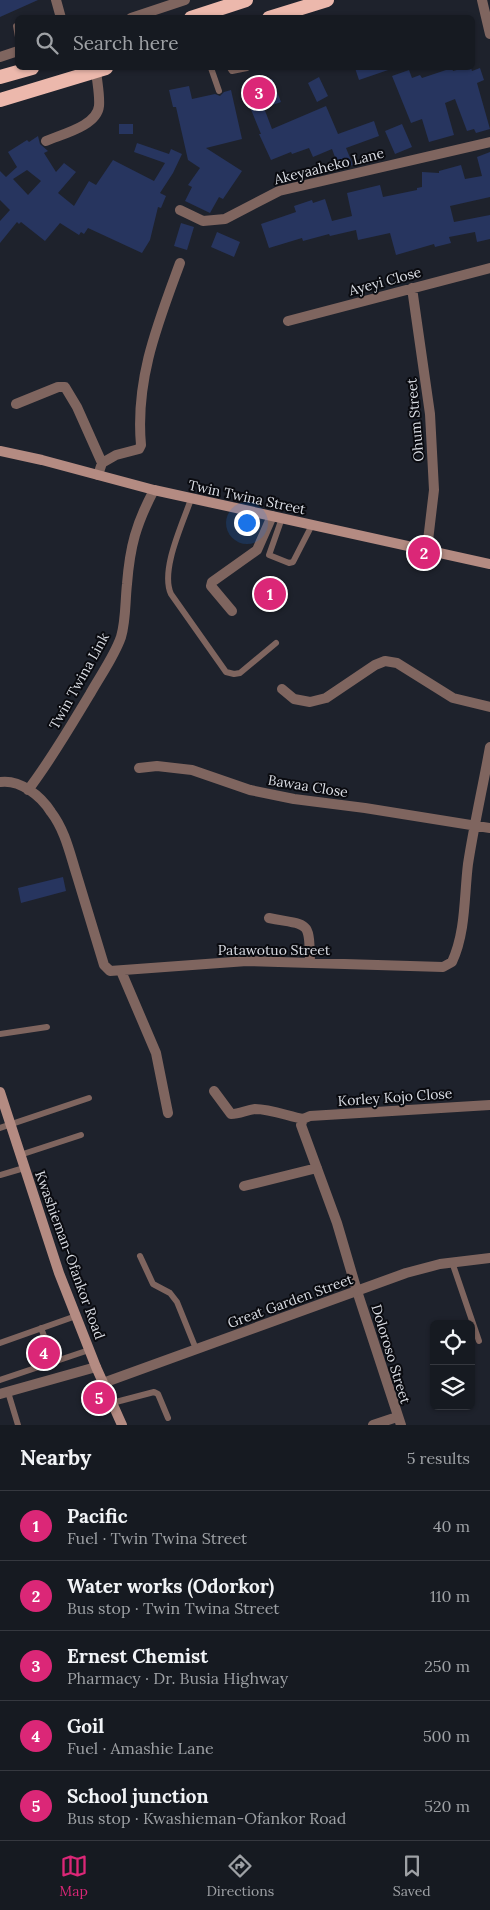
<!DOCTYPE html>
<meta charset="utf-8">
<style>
:root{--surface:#161a21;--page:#1f232a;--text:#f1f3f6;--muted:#9ea1a5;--line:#35383f;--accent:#db2777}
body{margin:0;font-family:Lora,serif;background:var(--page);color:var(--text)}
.controls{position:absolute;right:15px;bottom:15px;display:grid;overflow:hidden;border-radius:8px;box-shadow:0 1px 4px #0004}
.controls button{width:45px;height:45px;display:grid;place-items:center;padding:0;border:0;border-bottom:1px solid var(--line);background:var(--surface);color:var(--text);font:25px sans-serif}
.you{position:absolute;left:246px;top:522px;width:18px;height:18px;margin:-12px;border:4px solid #fff;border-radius:50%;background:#1a73e8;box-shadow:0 0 0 8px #1a73e833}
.badge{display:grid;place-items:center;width:32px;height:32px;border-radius:50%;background:var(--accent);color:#fff;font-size:16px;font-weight:700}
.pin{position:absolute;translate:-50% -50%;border:2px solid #fff;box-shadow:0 1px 5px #0006}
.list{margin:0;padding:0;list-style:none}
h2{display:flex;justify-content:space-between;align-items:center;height:65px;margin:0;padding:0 20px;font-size:21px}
h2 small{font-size:16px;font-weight:400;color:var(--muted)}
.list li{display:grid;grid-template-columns:32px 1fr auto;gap:15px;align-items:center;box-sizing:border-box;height:70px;padding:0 20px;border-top:1px solid var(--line)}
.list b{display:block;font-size:19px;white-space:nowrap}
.list p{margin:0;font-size:16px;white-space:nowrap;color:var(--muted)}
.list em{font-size:16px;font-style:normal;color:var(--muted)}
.icon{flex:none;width:28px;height:28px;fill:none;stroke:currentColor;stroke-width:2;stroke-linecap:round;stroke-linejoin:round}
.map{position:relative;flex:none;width:490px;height:1425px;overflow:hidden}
.search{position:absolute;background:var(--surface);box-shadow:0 1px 4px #0004;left:15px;right:15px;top:15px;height:55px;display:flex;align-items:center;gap:12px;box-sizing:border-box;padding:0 18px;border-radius:8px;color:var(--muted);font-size:19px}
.sheet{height:415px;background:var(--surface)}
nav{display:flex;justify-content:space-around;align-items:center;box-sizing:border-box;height:70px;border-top:1px solid var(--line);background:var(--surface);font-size:14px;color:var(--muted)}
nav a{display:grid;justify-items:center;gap:2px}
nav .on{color:var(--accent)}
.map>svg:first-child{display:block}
.building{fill:#27355f;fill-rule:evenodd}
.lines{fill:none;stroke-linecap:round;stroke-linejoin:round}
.service{stroke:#7f655f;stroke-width:6}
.minor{stroke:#7f655f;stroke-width:10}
.tertiary{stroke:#7f655f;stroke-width:10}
.secondary{stroke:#b48b82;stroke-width:10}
.trunk{stroke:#ecb8ac;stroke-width:14}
.labels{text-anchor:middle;stroke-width:4;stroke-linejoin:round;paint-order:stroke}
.street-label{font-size:14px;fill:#dadde4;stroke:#0a0b10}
</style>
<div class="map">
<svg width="490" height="1425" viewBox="0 0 490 1425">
<rect width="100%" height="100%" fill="#1e222c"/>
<path class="building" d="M0,0H38L0,17Z
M355,68H391V69L359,80Z
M452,68L453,71L464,68H471L472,71L480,68L484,80L477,83L490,129L476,133L474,129L467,131L455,99L445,103L454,135L429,142L422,119L411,123L392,76L409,70L412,78L420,75L422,78Z
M319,77L328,96L317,102L308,83Z
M272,79L281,102L264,108L272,129L326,106L338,134L374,121L379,136L346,148L353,165L339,168L332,149L313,157L309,148L292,154L291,152L271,160L259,134H261L243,90Z
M189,86L192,99L215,94L220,96L224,92L231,90L242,139L206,148L242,171L223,199L219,197L210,213L185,201L192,187L188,185L200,168L188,160L176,107H173L169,90Z
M119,124H133V134H119Z
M402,124L412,147L395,154L385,131Z
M38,136L40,144L48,151L44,153L56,172L64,163L76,172L58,193L74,206L89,181L96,185L113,160L154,181L165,163L134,152L137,143L169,154L171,149L182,154L173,173L160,193L166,196L161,208L158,207L150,240L142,253L88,228L84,234L81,232L79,235L60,223L45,241L21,222L19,224L17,222L0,243V221L10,210L0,200V171L6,177L17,167L8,152L27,140L29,142ZM27,170L41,181L28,195L13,179Z
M490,152V197L450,206L454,222L490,215V239L477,242L475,232L449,237L451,243L435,247L434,244L396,255L390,233L358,240L356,230L330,236L329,234L303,241L302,238L269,248L261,224L296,212L294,206L312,200L313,203L325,199L332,221L352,216L347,193L380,185L383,197L417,190V188L422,187V172L439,173V171L461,165L465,179L482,176L477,157Z
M181,223L194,227L187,250L174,246Z
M217,232L240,242L234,257L211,247Z
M63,877L66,891L21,903L18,888Z"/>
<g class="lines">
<path class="service" d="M16,26L18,37
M211,68L219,91
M230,68L232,71L247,68
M191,499C183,523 160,570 171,594L226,672L234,674L240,673L276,643
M282,518L269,555L289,563L293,562L312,525
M0,1034L47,1027
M0,1128L89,1098
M20,1155L81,1135
M0,1175L24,1168
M140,1256L153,1284L170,1293L177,1302L196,1349
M452,1262L479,1341
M41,1328L54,1362
M0,1343L76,1316
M0,1380L89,1350
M8,1392L18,1425
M112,1403L154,1392L158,1394L168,1418"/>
<path class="minor" d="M56,0L61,18
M46,141C62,134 97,126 99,106C100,95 97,82 96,70
M180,210L203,221L225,219L279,191L490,142
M412,288L430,414L434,490L427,549
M288,321L490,268
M16,404L58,387H65L77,407L102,463
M98,475L102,463L116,455L139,449L141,445C135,379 158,323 180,263
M232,611L211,586L212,582L257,550L272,516
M282,689L294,699L310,702L326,698L375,665L385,661L397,663L453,698L490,707
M139,768L157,766L192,770L250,790L294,799L365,808L490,828
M0,782C20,779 41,796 51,812C65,830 70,854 77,876C86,906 95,936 104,965L110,971L247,961L443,967L452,962C466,932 464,896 468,864C474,825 483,786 490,747
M28,790C51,760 70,727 90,694C100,676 114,657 121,637C126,620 125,602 127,584C130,546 136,524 154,490
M269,918C310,926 309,919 310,963
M121,971L156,1053L168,1113
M214,1091L231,1114C240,1114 246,1110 255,1109C270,1109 288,1116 303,1119
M244,1186L317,1168
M0,1394L96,1367
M373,1425L397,1417
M401,1425L357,1291L337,1223L301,1125L303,1119L310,1116L490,1105"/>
<path class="tertiary" d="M482,0L490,34
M131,18L185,0
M0,57L18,51
M103,1383L406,1273L440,1264L490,1258"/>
<path class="secondary" d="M0,451L42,460L154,490L490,564
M0,1092L59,1273L96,1367L122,1425"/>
<path class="trunk" d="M191,18L246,0
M269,18L327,0
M0,77L32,68
M0,100L106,68"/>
</g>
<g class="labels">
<g class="street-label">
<text transform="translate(329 166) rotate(-14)" y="5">Akeyaaheko Lane</text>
<text transform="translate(385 281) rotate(-15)" y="5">Ayeyi Close</text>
<text transform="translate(415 420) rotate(-95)" y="5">Ohum Street</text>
<text transform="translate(247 497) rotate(12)" y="5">Twin Twina Street</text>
<text transform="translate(79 681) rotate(-61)" y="5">Twin Twina Link</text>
<text transform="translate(308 786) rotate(9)" y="5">Bawaa Close</text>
<text x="274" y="955">Patawotuo Street</text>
<text transform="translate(395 1097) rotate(-4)" y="5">Korley Kojo Close</text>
<text transform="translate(70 1255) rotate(70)" y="5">Kwashieman-Ofankor Road</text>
<text transform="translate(290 1301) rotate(-20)" y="5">Great Garden Street</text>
<text transform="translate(391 1354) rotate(73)" y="5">Doloroso Street</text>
</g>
</g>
</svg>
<div class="controls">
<button><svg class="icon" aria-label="locate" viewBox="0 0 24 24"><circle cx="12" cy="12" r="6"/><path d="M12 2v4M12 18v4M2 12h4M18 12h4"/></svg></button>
<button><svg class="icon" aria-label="layers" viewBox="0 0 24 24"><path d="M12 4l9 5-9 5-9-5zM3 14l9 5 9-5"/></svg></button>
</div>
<div class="you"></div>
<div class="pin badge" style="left:270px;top:594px">1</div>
<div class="pin badge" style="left:424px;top:553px">2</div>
<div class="pin badge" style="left:259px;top:93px">3</div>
<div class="pin badge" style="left:44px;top:1353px">4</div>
<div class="pin badge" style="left:99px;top:1398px">5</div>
<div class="search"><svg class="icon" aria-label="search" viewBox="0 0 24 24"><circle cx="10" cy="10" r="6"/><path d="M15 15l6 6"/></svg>Search here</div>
</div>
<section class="sheet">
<h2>Nearby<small>5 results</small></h2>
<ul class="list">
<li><span class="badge">1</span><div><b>Pacific</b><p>Fuel · Twin Twina Street</p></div><em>40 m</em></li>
<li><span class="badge">2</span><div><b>Water works (Odorkor)</b><p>Bus stop · Twin Twina Street</p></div><em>110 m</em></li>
<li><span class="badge">3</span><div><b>Ernest Chemist</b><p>Pharmacy · Dr. Busia Highway</p></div><em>250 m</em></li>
<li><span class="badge">4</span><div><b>Goil</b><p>Fuel · Amashie Lane</p></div><em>500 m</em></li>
<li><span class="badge">5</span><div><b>School junction</b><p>Bus stop · Kwashieman-Ofankor Road</p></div><em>520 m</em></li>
</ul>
</section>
<nav>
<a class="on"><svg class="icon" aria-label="map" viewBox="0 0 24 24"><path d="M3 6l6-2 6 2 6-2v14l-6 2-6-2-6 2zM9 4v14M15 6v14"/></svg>Map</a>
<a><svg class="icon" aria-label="directions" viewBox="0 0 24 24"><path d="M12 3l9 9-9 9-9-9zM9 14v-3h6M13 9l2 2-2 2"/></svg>Directions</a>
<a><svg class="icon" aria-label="saved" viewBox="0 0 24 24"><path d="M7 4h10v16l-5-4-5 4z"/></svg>Saved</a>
</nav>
